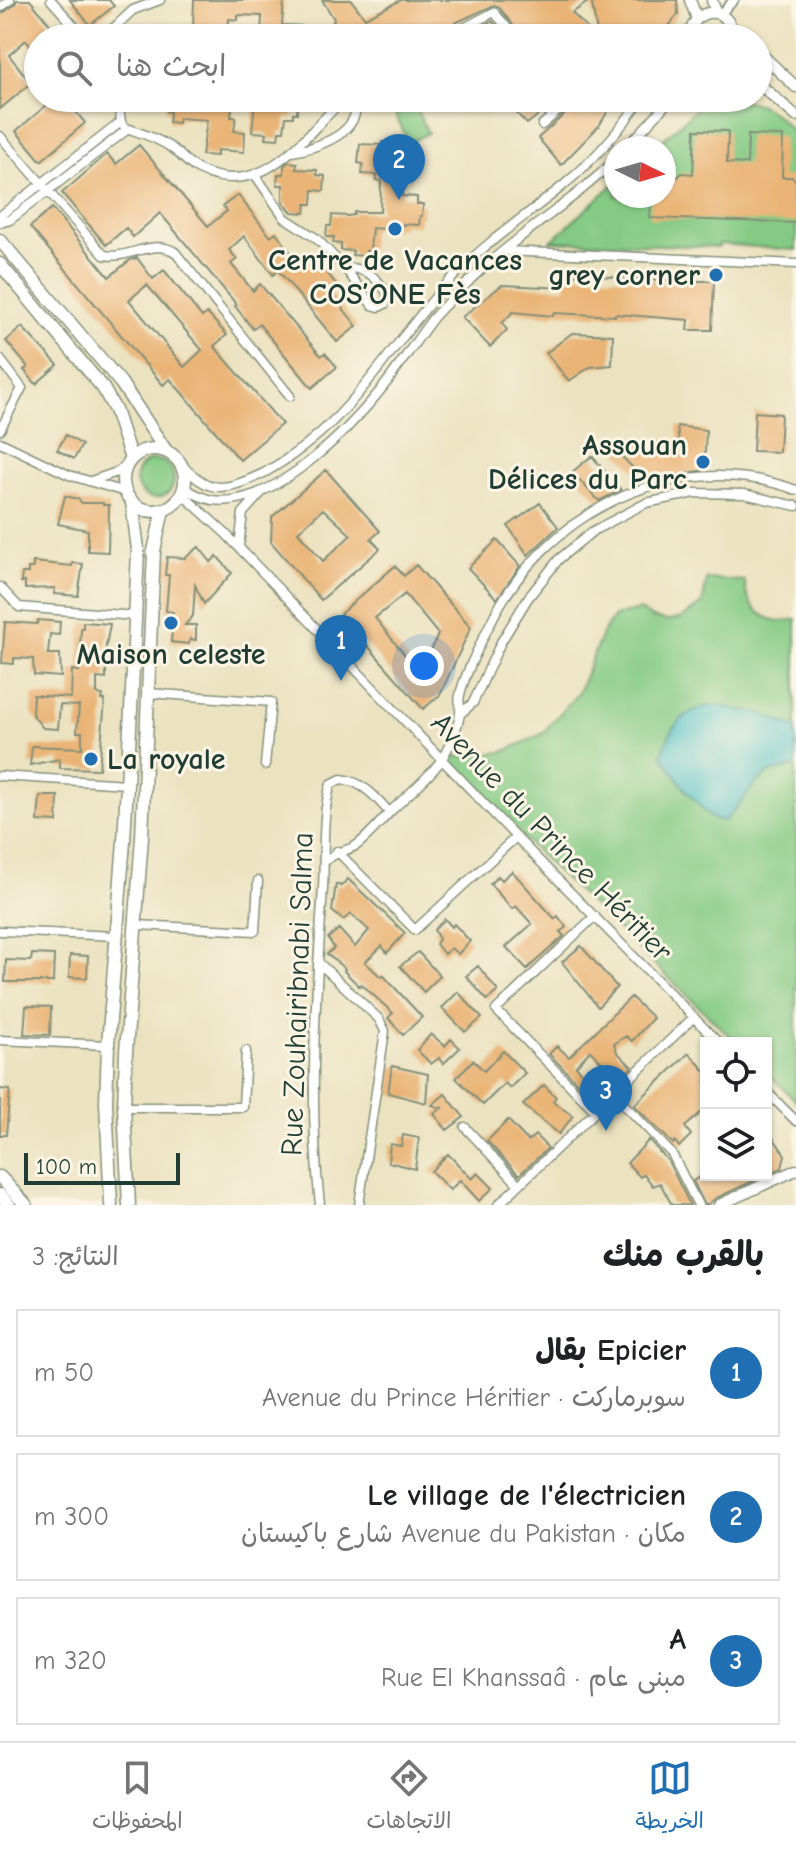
<!DOCTYPE html>
<html lang="ar">
<meta charset="utf-8">
<style>
:root{--surface:#fff;--page:#f6f6f6;--text:#202124;--muted:#757577;--line:#e0e0e0;--accent:#1f6fb2}
body{margin:0;font-family:"Comic Neue","Playpen Sans Arabic",sans-serif;background:var(--page);color:var(--text);direction:rtl}
.controls{position:absolute;right:24px;bottom:24px;display:grid;overflow:hidden;border-radius:0px;box-shadow:0 2px 6px #0004}
.controls button{width:72px;height:72px;display:grid;place-items:center;padding:0;border:0;border-bottom:2px solid var(--line);background:var(--surface);color:var(--text);font:40px sans-serif}
.compass{position:absolute;left:604px;top:136px;width:72px;height:72px;border-radius:50%;background:var(--surface);box-shadow:0 2px 6px #0004;rotate:95deg}
.scale{position:absolute;left:24px;bottom:20px;width:156px;box-sizing:border-box;padding-left:8px;border:4px solid #1f3d34;border-top:0;font-size:22px;line-height:28px;white-space:nowrap;color:#1f3d34;-webkit-text-stroke:6px #fcf5e5;paint-order:stroke}
.you{position:absolute;left:424px;top:666px;width:28px;height:28px;margin:-20px;border:6px solid #fff;border-radius:50%;background:#1a73e8;box-shadow:0 0 0 12px #1a73e833}
.badge{display:grid;place-items:center;width:52px;height:52px;border-radius:50%;background:var(--accent);color:#fff;font-size:26px;font-weight:700}
.pin{position:absolute;translate:-50% -66px;filter:drop-shadow(0 2px 4px #0008)}
.pin::after{content:'';position:absolute;top:42px;width:28px;height:24px;background:inherit;clip-path:polygon(0 0,100% 0,50% 100%)}
.list{margin:0;padding:0;list-style:none}
h2{display:flex;justify-content:space-between;align-items:center;height:104px;margin:0;padding:0 32px;font-size:34px}
h2 small{font-size:26px;font-weight:400;color:var(--muted)}
.list li{display:grid;grid-template-columns:52px 1fr auto;gap:24px;align-items:center;box-sizing:border-box;height:128px;margin:0 16px 16px;padding:0 16px;border:2px solid var(--line);border-radius:0px}
.list b{display:block;font-size:30px;white-space:nowrap}
.list p{margin:0;font-size:26px;white-space:nowrap;color:var(--muted)}
.list em{font-size:26px;font-style:normal;color:var(--muted)}
.icon{flex:none;width:44px;height:44px;fill:none;stroke:currentColor;stroke-width:2;stroke-linecap:round;stroke-linejoin:round}
.map{position:relative;flex:none;width:796px;height:1205px;overflow:hidden;direction:ltr}
.search{position:absolute;background:var(--surface);box-shadow:0 2px 6px #0004;left:24px;right:24px;top:24px;height:88px;display:flex;align-items:center;gap:20px;box-sizing:border-box;padding:0 28px;border-radius:44px;color:var(--muted);font-size:30px}
.sheet{height:536px;background:var(--surface)}
nav{display:flex;justify-content:space-around;align-items:center;box-sizing:border-box;height:112px;border-top:2px solid var(--line);background:var(--surface);font-size:22px;color:var(--muted)}
nav a{display:grid;justify-items:center;gap:4px}
nav .on{color:var(--accent)}
.map>svg:first-child{display:block}
.green{fill:#84ca84;stroke:#52845c;stroke-width:2}
.water{fill:#53c1c8;stroke:#397f7e;stroke-width:2}
.building{fill:#eab476;fill-rule:evenodd}
.lines{fill:none;stroke-linecap:round;stroke-linejoin:round}
.minor-casing{stroke:#85907a;stroke-width:11}
.tertiary-casing{stroke:#85907a;stroke-width:13}
.secondary-casing{stroke:#85907a;stroke-width:15}
.minor{stroke:#fff;stroke-width:8}
.tertiary{stroke:#fff;stroke-width:10}
.secondary{stroke:#fff;stroke-width:12}
.poi-dot{fill:#1f6fb2;stroke:#fcf5e5;stroke-width:3}
.labels{text-anchor:middle;stroke-width:6;stroke-linejoin:round;paint-order:stroke}
.poi-label{font-size:30px;font-weight:bold;fill:#1f3d34;stroke:#fcf5e5}
.street-label{font-size:30px;fill:#1f3d34;stroke:#fcf5e5}
</style>
<div class="map">
<svg width="796" height="1205" viewBox="0 0 796 1205">
<rect width="100%" height="100%" fill="#fcf5e5"/>
<filter id="ink" filterUnits="userSpaceOnUse"><feTurbulence type="fractalNoise" baseFrequency=".0125" numOctaves="2"/><feDisplacementMap in="SourceGraphic" scale="16" xChannelSelector="R" yChannelSelector="G"/><feConvolveMatrix kernelMatrix="1 2 1 2 8 2 1 2 1" color-interpolation-filters="sRGB"/></filter>
<filter id="wash" filterUnits="userSpaceOnUse"><feTurbulence type="fractalNoise" baseFrequency=".006" numOctaves="4" result="noise"/><feDisplacementMap in="SourceGraphic" scale="32" xChannelSelector="R" yChannelSelector="G"/><feGaussianBlur stdDeviation="1.8" result="paint"/><feColorMatrix in="noise" values="0 0 0 0 0 0 0 0 0 0 0 0 0 0 0 0 0 1.4 0 .05"/><feComposite in="paint" operator="in"/></filter>
<g filter="url(#wash)">
<rect width="100%" height="100%" fill="#ebe2c0"/>
<path class="green" d="M708,98C751,98 771,102 796,138V250L719,244V247L551,241L616,182V196H664V148H654Z
M412,100L428,133L409,143L393,110Z
M136 479a19 19 0 1 1 38 0a19 19 0 1 1-38 0Z
M707,579L745,581C745,609 769,627 796,619V1101L766,1072V1043H737L544,859L445,758L503,752L542,734L578,693L602,634L614,616L639,610L652,618L668,621L682,618L702,604Z"/>
<path class="water" d="M713,705L759,713L796,728V766L769,773L756,783L725,821L713,819L708,815L683,787L662,755C670,727 682,710 713,705Z"/>
<g id="blocks">
<path class="building" d="M17,0H30L61,38H38V54L26,40L9,55L31,83L0,109V15L14,5Z
M70,0H109L114,6L90,25Z
M194,0H284L282,25L302,26V30L318,31V38H264L265,34H261L262,16L238,15V20L229,19L228,35L222,34V38L198,36V29L193,28Z
M322,0H351L365,18L401,0H591L572,13L597,38H523L499,7L494,5L440,30L444,38H348L332,25L334,19Z
M598,0H677L678,14L660,38H598L592,4Z
M492,21L507,38H463L462,36Z
M55,98H82L72,107L85,123L41,161L16,131Z
M170,98H202V100L208,101V105L211,106L232,108L231,117H236L234,131L245,132L244,152L217,150V156L202,155L207,120L179,118L178,123L169,122L170,112L166,111V101H170Z
M258,98L298,99L297,113H293V117H286L284,131H279L278,139L266,138L267,133L252,132L255,100Z
M502,98H560L527,124Z
M583,98H616L599,126L561,165L538,138Z
M695,130L728,131L727,163L747,164L748,135L783,136L782,177H792L796,181V223L650,218L651,201L656,196H664V189L682,173L693,174Z
M382,142L405,147L404,160L399,159L397,189L402,190V196L417,197V204H423L422,216H420L419,225L403,224L402,228L397,227V230L372,228L370,251H366V256L352,255L353,251L341,250V244L333,243L334,237H326L327,226H331L332,215L348,216L354,215V212H380L381,181L376,180L377,175L362,174L363,164L358,163L360,144L382,145Z
M139,145L208,226L227,211L223,206L238,195L270,236L276,232L302,268L314,257L337,285L329,291L357,326L337,342L278,270L273,275L244,236L229,250L237,259L231,264L253,291L260,284L321,356L325,353L337,367L312,388L259,324L253,329L235,306L237,305L160,213L133,237L126,228L106,245L62,193L107,154L116,164Z
M288,162L297,163L296,169L317,170V175L325,176L324,191L313,190L312,204H306L305,213L292,212L283,202V185H277L278,174H284V166Z
M52,208L109,277L130,260L137,258L153,279L164,270L202,317L207,313L227,335L214,346L282,424L240,460L170,379L163,385L30,227ZM147,285L202,350L184,367L129,300Z
M566,274L674,281H714L712,330H688L689,320L615,314V316L554,313L553,316L513,312L502,323L507,330L490,347L462,317L502,285L565,288Z
M22,327L58,365L36,384L24,370L28,367L6,341Z
M572,333L613,335L612,365L590,367L569,381L546,353Z
M755,412L781,414L779,452L753,451Z
M677,426L706,430L704,470L646,481L618,453L628,442L679,443Z
M66,435L82,445L74,459L57,450Z
M592,456L621,490L599,501L572,472Z
M326,470L380,531L371,539L380,549L321,600L271,542L272,517ZM323,509L351,535L323,561L298,532Z
M65,496L78,499L82,503H103V505H109L108,552L88,551V530L58,524Z
M540,503L558,527L528,555L508,526Z
M497,540L520,566L497,599L468,568Z
M199,547L211,562L217,556L232,573L204,604L195,585L193,616L185,625H196V640L190,639L189,644L171,642L173,612L166,611L169,575H165L167,557L185,558Z
M33,562L72,566V563L83,564L78,596L54,594L55,588L25,589V582H21L22,573H28V568H33Z
M416,565L471,627L440,695L423,709L340,614L395,566L404,576ZM405,594L438,634L421,675L375,618Z
M38,620L60,622L59,635L50,634L48,654H60L61,677L34,675L33,659L14,658V664L2,663L5,622L37,624Z
M83,622L110,624L106,646V679L97,678V694L103,695L102,700H105L99,769L60,768V759L30,765L32,746L82,748V732H77L79,706L60,705L58,729L43,728L32,714L33,695L71,698L72,670L79,671L81,628H83Z
M40,796H58L57,822L38,821Z
M512,871L555,919L558,916L566,927L560,932L564,936L527,969L506,947L532,924L516,906L512,909L490,884L498,876L502,880Z
M348,879L405,933L387,953L382,946L365,962L381,977L383,975L422,1017L403,1035L388,1018L393,1013L361,984L359,986L344,971L345,969L327,954L334,948L328,938L339,929L355,947L369,930L351,914L343,920L332,911L336,884L341,886Z
M445,919L452,927L454,924L470,941L458,954L451,948L444,954L436,944L439,939L434,930Z
M581,946L617,987L598,1007L562,962Z
M418,952L440,976L424,992L400,966Z
M32,954L54,955L53,982H5L6,960L31,961Z
M70,955L88,956L87,978L69,977Z
M478,966L498,991L487,1000L466,976Z
M458,992L482,1018L465,1032L442,1008Z
M631,997L653,1018L632,1041L626,1036L614,1044L617,1052L632,1067L596,1102L549,1054L557,1046L569,1057ZM590,1051L606,1066L588,1079L576,1066Z
M26,1006L51,1007L50,1035L24,1034Z
M431,1034L445,1046L451,1039L460,1048L443,1064L439,1058L431,1064L417,1050Z
M503,1051L525,1073L510,1088L505,1083L483,1105L456,1078L473,1060L484,1071Z
M689,1053L706,1072V1108L685,1127L691,1135L679,1147L675,1141L673,1144L634,1105Z
M392,1066L428,1074L426,1103L388,1093Z
M544,1085L556,1097L553,1101L573,1116L559,1134L523,1105Z
M0,1089L10,1090L6,1135H0Z
M445,1094L464,1117L447,1130L434,1114L442,1108L432,1105Z
M508,1120L528,1141L535,1135L548,1148L519,1175L487,1141Z
M403,1135L419,1138L415,1169L388,1162L390,1144L401,1146Z
M772,1136L785,1155L782,1168L766,1175V1139Z
M649,1140L668,1161L690,1205H672L660,1183L653,1186L644,1174L640,1177L627,1163Z
M448,1154L472,1179L478,1173L493,1188L479,1201L460,1180L450,1190L431,1171Z
M703,1175H766L716,1198L707,1205H705L693,1181Z"/>
</g>
</g>
<g filter="url(#ink)">
<use href="#blocks" fill-opacity="0" stroke="#85907a" stroke-width="2"/>
<g class="lines">
<defs>
<path id="minor" d="M51,0L85,38
M0,8L10,0
M720,14L734,0
M103,38L133,10L160,0
M452,38L450,35L494,12L516,38
M118,98L121,122L124,127C140,133 156,137 170,147C180,153 188,165 199,170C262,200 300,140 339,104L346,102L356,107C355,136 315,148 292,152
M542,125L573,98
M0,136L104,255C128,260 153,238 175,252L290,396
M626,148L672,98
M256,176L285,218L316,238L345,268L372,305L379,307L385,304L388,294C376,277 366,267 345,268
M0,216L121,122
M0,223L10,220L128,129
M505,251L796,264
M0,359L22,388L0,430
M0,442L69,475L125,492
M182,466C191,473 200,483 212,486C228,490 249,480 264,473C357,421 387,345 457,273C490,239 529,214 565,184C595,159 620,130 642,98
M91,481L117,472L127,464
M184,488C193,493 201,498 212,500C274,509 352,427 387,382C403,361 417,339 433,318C445,304 459,292 471,279C516,235 572,203 616,159
M182,494L225,533L516,837L719,1043
M239,547L243,513L262,492
M0,587L19,607L135,616
M148,693L271,702L265,765
M460,714L473,703L501,642L528,598L559,559L593,531L646,503L695,493L744,494L796,506
M0,776L127,784
M337,851L415,930L516,837
M325,861C338,850 346,852 357,845C369,836 380,822 391,811C406,796 431,776 442,759C449,747 458,727 460,714C461,708 458,701 460,695C464,675 479,647 488,628C541,514 674,445 796,490
M595,916L496,1010L596,1112
M137,925L255,931L258,881
M0,931L117,936
M318,962L379,1019L385,1031L359,1205
M0,1040L108,1045
M766,1091L796,1121
M615,1095L672,1154L698,1205
M124,1107H243L246,1051
M465,1127L519,1185
M320,1205C308,1100 316,993 323,888C325,855 321,816 331,784L341,779C362,781 376,797 389,812
M498,1205L694,1017"/>
<path id="tertiary" d="M690,0L697,19
M712,0L716,13
M690,38C691,4 733,5 733,38
M758,51L796,87
M758,83L796,116
M719,1205L796,1170"/>
<path id="secondary" d="M0,240L121,383L166,451
M0,264L103,388L115,410L131,459
M123 480a31 31 0 1 1 62 0a31 31 0 1 1-62 0Z
M0,1177L26,1205
M0,1195L9,1205
M111,1205L106,1102L108,1045L124,841L132,691L138,550L132,502
M129,1205L124,1107L126,1052L142,837L154,551L163,510"/>
</defs>
<use href="#minor" class="minor-casing"/>
<use href="#tertiary" class="tertiary-casing"/>
<use href="#secondary" class="secondary-casing"/>
<use href="#minor" class="minor"/>
<use href="#tertiary" class="tertiary"/>
<use href="#secondary" class="secondary"/>
</g>
</g>
<g class="poi-dot">
<circle cx="395" cy="229" r="8"/>
<circle cx="716" cy="275" r="8"/>
<circle cx="703" cy="462" r="8"/>
<circle cx="171" cy="623" r="8"/>
<circle cx="91" cy="759" r="8"/>
</g>
<g class="labels">
<g class="poi-label">
<text x="395" y="270">Centre de Vacances<tspan x="395" dy="34">COS’ONE Fès</tspan></text>
<text x="700" y="285" text-anchor="end">grey corner</text>
<text x="687" y="455" text-anchor="end">Assouan<tspan x="687" dy="34">Délices du Parc</tspan></text>
<text x="171" y="664">Maison celeste</text>
<text x="107" y="769" text-anchor="start">La royale</text>
</g>
<g class="street-label">
<text transform="translate(552 837) rotate(46)" y="10">Avenue du Prince Héritier</text>
<text transform="translate(297 994) rotate(-88)" y="10">Rue Zouhairibnabi Salma</text>
</g>
</g>
</svg>
<div class="controls">
<button><svg class="icon" aria-label="locate" viewBox="0 0 24 24"><circle cx="12" cy="12" r="6"/><path d="M12 2v4M12 18v4M2 12h4M18 12h4"/></svg></button>
<button><svg class="icon" aria-label="layers" viewBox="0 0 24 24"><path d="M12 4l9 5-9 5-9-5zM3 14l9 5 9-5"/></svg></button>
</div>
<svg class="compass" viewBox="-18 -18 36 36"><path d="M0-13l5 13h-10z" fill="#e53935"/><path d="M0 13l5-13h-10z" fill="#757577"/></svg>
<div class="scale">100 m</div>
<div class="you"></div>
<div class="pin badge" style="left:341px;top:681px">1</div>
<div class="pin badge" style="left:399px;top:200px">2</div>
<div class="pin badge" style="left:606px;top:1131px">3</div>
<div class="search"><svg class="icon" aria-label="search" viewBox="0 0 24 24"><circle cx="10" cy="10" r="6"/><path d="M15 15l6 6"/></svg>ابحث هنا</div>
</div>
<section class="sheet">
<h2>بالقرب منك<small>النتائج: 3</small></h2>
<ul class="list">
<li><span class="badge">1</span><div><b>Epicier بقال</b><p>سوبرماركت · Avenue du Prince Héritier</p></div><em>50 m</em></li>
<li><span class="badge">2</span><div><b>Le village de l'électricien</b><p>مكان · Avenue du Pakistan شارع باكيستان</p></div><em>300 m</em></li>
<li><span class="badge">3</span><div><b>A</b><p>مبنى عام · Rue El Khanssaâ</p></div><em>320 m</em></li>
</ul>
</section>
<nav>
<a class="on"><svg class="icon" aria-label="map" viewBox="0 0 24 24"><path d="M3 6l6-2 6 2 6-2v14l-6 2-6-2-6 2zM9 4v14M15 6v14"/></svg>الخريطة</a>
<a><svg class="icon" aria-label="directions" viewBox="0 0 24 24"><path d="M12 3l9 9-9 9-9-9zM9 14v-3h6M13 9l2 2-2 2"/></svg>الاتجاهات</a>
<a><svg class="icon" aria-label="saved" viewBox="0 0 24 24"><path d="M7 4h10v16l-5-4-5 4z"/></svg>المحفوظات</a>
</nav>
